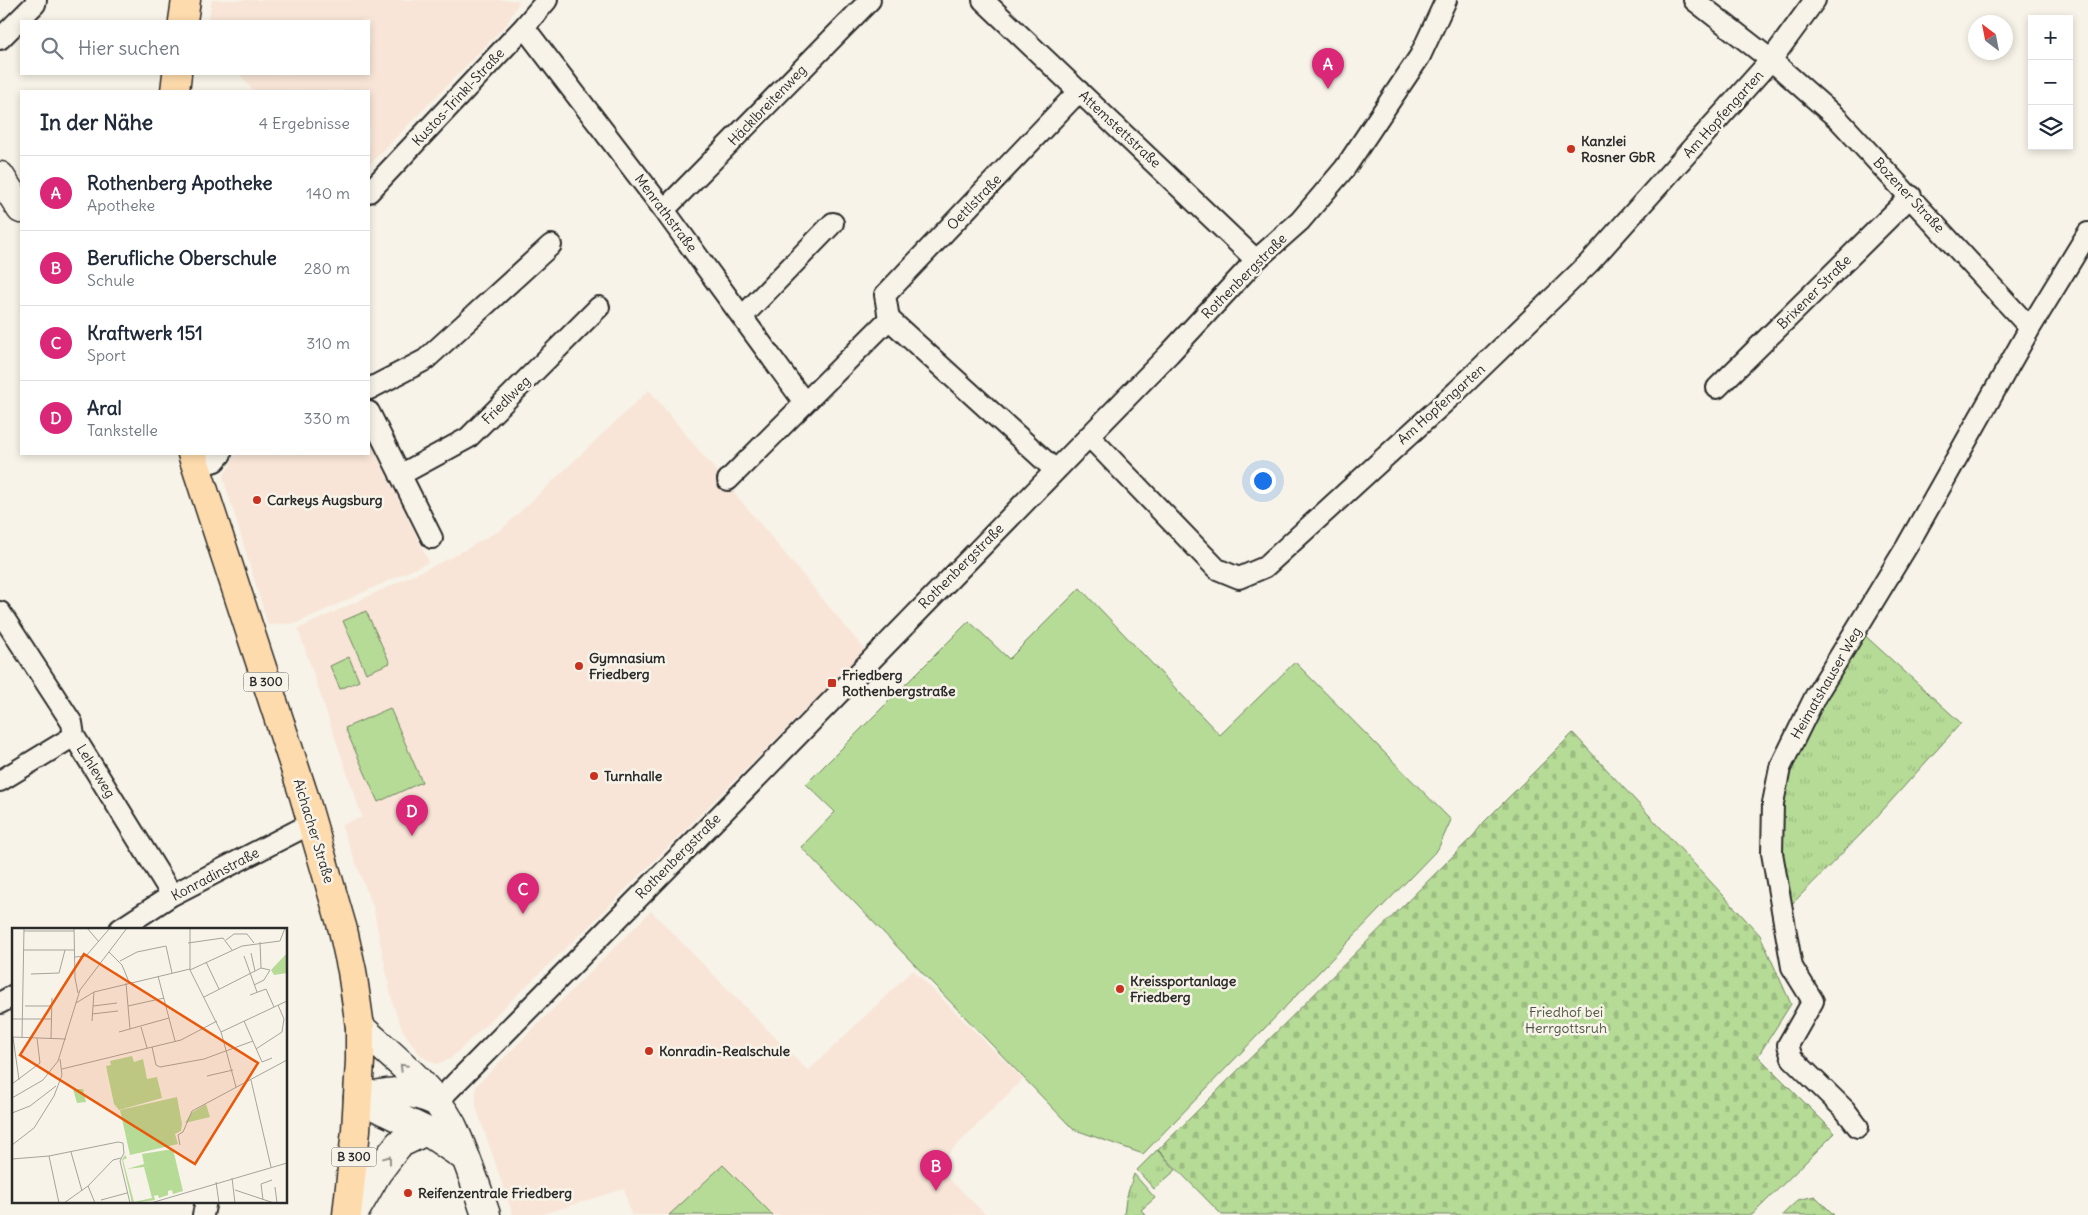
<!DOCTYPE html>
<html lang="de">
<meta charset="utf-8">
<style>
:root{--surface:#fff;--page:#f2f2f3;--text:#1f2937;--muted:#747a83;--line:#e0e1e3;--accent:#db2777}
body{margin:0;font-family:Delius,sans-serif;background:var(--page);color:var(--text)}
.controls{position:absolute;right:15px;top:15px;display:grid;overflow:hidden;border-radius:0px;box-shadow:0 2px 8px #0003}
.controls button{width:45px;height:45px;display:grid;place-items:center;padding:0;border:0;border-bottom:1px solid var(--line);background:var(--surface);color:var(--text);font:25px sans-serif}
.compass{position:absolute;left:1968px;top:15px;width:45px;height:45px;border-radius:50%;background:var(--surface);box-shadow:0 2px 8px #0003;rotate:328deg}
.you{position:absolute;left:1262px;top:480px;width:18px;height:18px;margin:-12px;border:4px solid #fff;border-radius:50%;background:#1a73e8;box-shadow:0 0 0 8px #1a73e833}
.badge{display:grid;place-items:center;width:32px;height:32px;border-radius:50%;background:var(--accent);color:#fff;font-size:16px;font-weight:700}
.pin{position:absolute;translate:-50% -41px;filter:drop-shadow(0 1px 2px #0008)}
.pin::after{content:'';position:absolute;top:26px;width:18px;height:15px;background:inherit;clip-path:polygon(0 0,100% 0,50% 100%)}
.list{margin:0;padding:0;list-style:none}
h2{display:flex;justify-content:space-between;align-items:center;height:65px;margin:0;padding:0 20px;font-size:21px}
h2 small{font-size:16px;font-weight:400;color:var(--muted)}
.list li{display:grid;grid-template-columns:32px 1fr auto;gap:15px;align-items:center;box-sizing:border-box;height:75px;padding:0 20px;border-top:1px solid var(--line)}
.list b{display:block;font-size:19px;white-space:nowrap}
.list p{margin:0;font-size:16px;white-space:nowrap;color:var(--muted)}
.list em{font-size:16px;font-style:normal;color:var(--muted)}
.icon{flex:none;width:28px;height:28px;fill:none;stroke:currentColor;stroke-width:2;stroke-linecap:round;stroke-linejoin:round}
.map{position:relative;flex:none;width:2088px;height:1215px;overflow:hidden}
.search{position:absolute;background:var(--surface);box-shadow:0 2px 8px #0003;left:20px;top:20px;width:350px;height:55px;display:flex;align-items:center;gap:12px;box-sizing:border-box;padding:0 18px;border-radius:0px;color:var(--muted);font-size:19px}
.panel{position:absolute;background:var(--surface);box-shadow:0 2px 8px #0003;left:20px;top:90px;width:350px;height:365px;border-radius:0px}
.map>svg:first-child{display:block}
.built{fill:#f8e5d7}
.grass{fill:url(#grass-tufts);stroke:#708360}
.cemetery{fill:url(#cemetery-stones);stroke:#708360}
.pitch{fill:#b5db96;stroke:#708360}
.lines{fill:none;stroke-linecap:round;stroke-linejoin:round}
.minor-casing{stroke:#2b2b2b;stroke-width:24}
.secondary-casing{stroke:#2b2b2b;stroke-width:31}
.primary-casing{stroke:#2b2b2b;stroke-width:31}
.minor{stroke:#f7f3e8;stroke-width:20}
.secondary{stroke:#f7f3e8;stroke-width:28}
.primary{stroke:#fedbac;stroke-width:28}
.oneway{stroke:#918f8a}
.poi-dot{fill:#c8321e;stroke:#f7f3e8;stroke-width:2}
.labels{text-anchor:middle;stroke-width:5;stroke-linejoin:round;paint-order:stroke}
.shield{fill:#f7f3e8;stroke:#686764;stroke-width:1}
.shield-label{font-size:12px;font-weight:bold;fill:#2b2b2b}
.street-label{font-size:14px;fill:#2b2b2b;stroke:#f7f3e8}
.poi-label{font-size:14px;font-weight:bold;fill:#2b2b2b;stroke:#f7f3e8;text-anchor:start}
.park-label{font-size:14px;fill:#4e5746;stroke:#f7f3e8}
.inset-road{fill:none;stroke:#a5a39c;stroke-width:1}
.view{fill:#e8590c;fill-opacity:0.15;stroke:#e8590c;stroke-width:2.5}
.inset-edge{fill:none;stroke:#2b2b2b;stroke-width:2.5}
</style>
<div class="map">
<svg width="2088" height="1215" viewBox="0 0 2088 1215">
<defs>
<pattern id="grass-tufts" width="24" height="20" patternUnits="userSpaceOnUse" patternTransform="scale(1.25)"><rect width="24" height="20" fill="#b5db96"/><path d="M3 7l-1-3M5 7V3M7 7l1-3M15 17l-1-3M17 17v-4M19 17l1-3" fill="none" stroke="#9cbc81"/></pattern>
<pattern id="cemetery-stones" width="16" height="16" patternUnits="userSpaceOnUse" patternTransform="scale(1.25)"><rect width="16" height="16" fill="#b5db96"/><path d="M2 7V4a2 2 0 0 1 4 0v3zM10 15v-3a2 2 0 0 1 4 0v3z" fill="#9cbc81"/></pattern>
</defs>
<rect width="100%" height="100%" fill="#f7f3e8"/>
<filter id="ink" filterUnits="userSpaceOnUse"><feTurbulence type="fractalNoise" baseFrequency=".02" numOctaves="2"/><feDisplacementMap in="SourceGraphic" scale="10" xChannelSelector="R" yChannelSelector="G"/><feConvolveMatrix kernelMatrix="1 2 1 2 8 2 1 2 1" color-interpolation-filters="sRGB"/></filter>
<g filter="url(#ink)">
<path class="built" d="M212,0H517L519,2L506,25L369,165V91H253L240,74H369V21H208Z
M649,390L865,650L590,925L450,1059L436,1064L421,1056L403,1031L393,1005L373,907L341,825L362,817L298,629L452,557L502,529Z
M369,439L429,562L297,623L268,625L223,477L236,454H369Z
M651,911L808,1071L913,970L1023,1079L936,1166L986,1215H631L624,1189L540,1215H513L476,1107V1086Z"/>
<path class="grass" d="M1860,631L1961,723L1864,831L1786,910C1783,875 1775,823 1783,788C1795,735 1834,679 1860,631Z
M1157,1150L1176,1170L1154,1189L1137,1170Z
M1134,1174L1155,1198L1141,1210L1146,1215H1124L1126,1199Z"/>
<path class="cemetery" d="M1573,733L1760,935L1791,1004L1758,1056L1835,1133L1752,1215H1222L1158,1150L1474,835L1483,823Z
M1815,1196L1834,1215H1782L1798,1200Z"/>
<path class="pitch" d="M1080,588L1220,735L1295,662L1451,820L1438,849L1143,1154L1073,1129L801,847L835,812L806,784L969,621L1009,659Z
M366,611L390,663L366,673L343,621Z
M349,657L359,681L340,689L330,666Z
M390,708L422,782L378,802L345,728Z
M723,1165L773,1215H669Z"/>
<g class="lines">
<defs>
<path id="minor" d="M983,0L1256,260
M1694,0L1771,60L1839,120L2030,328
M524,27L664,210L804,402
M0,39L35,4L36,0
M369,192L524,27L547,0
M664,210L870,0
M743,316L833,223
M889,319L1055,470
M1717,388L1911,196
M369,389L425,360L551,245
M369,412L432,538
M1089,436L1217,569L1239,578L1265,567L1457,391L1589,263L1771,60L1815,0
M196,467L215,461L221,454
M400,475L468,438L599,307
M728,480L889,319L885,295L1079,91
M0,612L72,723L74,736L172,895
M0,781L74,736
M120,929L172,895L312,823
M0,1003L14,995
M437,1102L732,803L1169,354L1256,260L1300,221L1345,168L1420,56L1446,0
M1858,1127L1845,1110L1792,1058L1788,1045L1813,1001L1792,967L1772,853L1773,803L1780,768L1815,697L1907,546L2030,328L2088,233
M203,1215L206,1201"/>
<path id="secondary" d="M0,176L21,209
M360,1027C392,1056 431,1086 452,1125C466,1154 476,1185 486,1215
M358,1098L426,1131L466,1158
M358,1098C392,1092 402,1087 435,1101
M353,1215L377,1173L399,1144L426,1131"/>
<path id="primary" d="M183,21L186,0
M175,91L177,74
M192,454L304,796L343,930L352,971L360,1027V1061L356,1130L347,1215"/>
</defs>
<use href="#minor" class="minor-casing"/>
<use href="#secondary" class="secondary-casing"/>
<use href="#primary" class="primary-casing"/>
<use href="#minor" class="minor"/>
<use href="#secondary" class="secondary"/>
<use href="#primary" class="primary"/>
</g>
<defs><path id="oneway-chevron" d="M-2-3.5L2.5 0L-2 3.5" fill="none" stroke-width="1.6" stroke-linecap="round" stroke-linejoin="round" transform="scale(1.25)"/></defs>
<g class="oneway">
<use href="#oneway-chevron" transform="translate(403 1067) rotate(-135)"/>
<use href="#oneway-chevron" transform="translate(388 1159) rotate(-53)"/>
</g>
</g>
<g class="poi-dot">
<circle cx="1571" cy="149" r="5"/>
<circle cx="257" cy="500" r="5"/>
<circle cx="579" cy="666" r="5"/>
<rect x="827" y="678" width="10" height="10" rx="2.5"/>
<circle cx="594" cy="776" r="5"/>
<circle cx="1120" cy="989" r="5"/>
<circle cx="649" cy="1051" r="5"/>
<circle cx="408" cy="1193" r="5"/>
</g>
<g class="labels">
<g class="shield">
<rect x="243.5" y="672.5" width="45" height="19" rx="4"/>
<rect x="331.5" y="1147.5" width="45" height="19" rx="4"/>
</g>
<g class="shield-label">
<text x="266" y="686">B 300</text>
<text x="354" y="1161">B 300</text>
</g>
<g class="street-label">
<text transform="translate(458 97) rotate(-47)" y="5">Kustos-Trinkl-Straße</text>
<text transform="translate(767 105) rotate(-46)" y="5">Häcklbreitenweg</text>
<text transform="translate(1723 114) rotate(-48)" y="5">Am Hopfengarten</text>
<text transform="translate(1120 129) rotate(43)" y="5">Attemstettstraße</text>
<text transform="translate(1909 195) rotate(47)" y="5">Bozener Straße</text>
<text transform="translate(974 202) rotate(-46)" y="5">Oettlstraße</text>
<text transform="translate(666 213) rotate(53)" y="5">Menrathstraße</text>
<text transform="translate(1244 276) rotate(-45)" y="5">Rothenbergstraße</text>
<text transform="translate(1814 292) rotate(-45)" y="5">Brixener Straße</text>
<text transform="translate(506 400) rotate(-45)" y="5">Friedlweg</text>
<text transform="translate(1441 404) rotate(-42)" y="5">Am Hopfengarten</text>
<text transform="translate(961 566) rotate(-45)" y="5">Rothenbergstraße</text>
<text transform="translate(1826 683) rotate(-60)" y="5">Heimatshauser Weg</text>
<text transform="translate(96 771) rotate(58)" y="5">Lehleweg</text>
<text transform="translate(314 831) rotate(73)" y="5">Aichacher Straße</text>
<text transform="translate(678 856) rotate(-45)" y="5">Rothenbergstraße</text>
<text transform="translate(215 874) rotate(-28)" y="5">Konradinstraße</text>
</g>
<g class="poi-label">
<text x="1581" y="146">Kanzlei<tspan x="1581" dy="16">Rosner GbR</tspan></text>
<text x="267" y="505">Carkeys Augsburg</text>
<text x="589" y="663">Gymnasium<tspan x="589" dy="16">Friedberg</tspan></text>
<text x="842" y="680">Friedberg<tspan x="842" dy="16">Rothenbergstraße</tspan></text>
<text x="604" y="781">Turnhalle</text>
<text x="1130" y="986">Kreissportanlage<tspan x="1130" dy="16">Friedberg</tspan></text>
<text x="659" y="1056">Konradin-Realschule</text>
<text x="418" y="1198">Reifenzentrale Friedberg</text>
</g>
<g class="park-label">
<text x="1566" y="1017">Friedhof bei<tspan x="1566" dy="16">Herrgottsruh</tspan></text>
</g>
</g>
<g transform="translate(12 928)">
<rect width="275" height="275" fill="#f7f3e8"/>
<path d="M194,176L198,189L173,195L179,185ZM130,226L143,272L120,275L110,232L113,227L115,230L111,232L122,274L140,270L132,239L115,241L132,236Z" fill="#b5db96"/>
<path d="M275,25V45L262,47L259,42Z" fill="#b5db96"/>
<path d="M165,169L170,196L169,203L163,206L166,216L118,227L108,182ZM161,221L171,263L161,266L160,262L156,263V267L147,270L146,267L141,268L130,226Z" fill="#b5db96"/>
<path d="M120,128L122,134L131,131L135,151L145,149L150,170L107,182L102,176L94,138L99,137L98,133ZM61,161H71L74,174L65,175Z" fill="#b5db96"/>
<path class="inset-road" d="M62,0L63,50L66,65M75,0L87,14M178,0V42L209,104L224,159M12,3H62M214,12L222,6H235L242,15M248,14L249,40M176,15L211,10L220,22M11,22H62M97,24L110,37L117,54M239,25L243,43M232,28L245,64M63,29L74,28L98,0M108,33L125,24L154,18L160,45M194,34L207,61M178,42L230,18L268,13L273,0M19,46L47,45L53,22M146,48L163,113M114,55L118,101M242,57L252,52L258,42L249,40M238,67L254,61L262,79M192,69L249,40M64,75L82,64L178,41M13,78H40M81,78L105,75M116,78L152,70M80,86L106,83M0,91H39M80,93L82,64M232,93L250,134L260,130M129,99L135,120M107,104L157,90M209,104L275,73M0,109L54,111M1,109L7,152M10,110L12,0M39,110L40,70M140,119L144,137L148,139L192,131L241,113M244,121L270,104L272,91L266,77M50,141L169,112L205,93M195,148L221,142M239,152L259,239M0,156L28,135L25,110M0,170L31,152L46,133L68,62L115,0M0,185L18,178L44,158M0,217L22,200L42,168L50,147L48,131M168,217L166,207L171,204L180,183L275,132M59,224L70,263M112,225L108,233L118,275M37,228L47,275M0,231L37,228L106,214L111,215L112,225M220,250L223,275M204,254L207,275M76,258L83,275M263,259L265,275M223,262L262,275M89,272L115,265M251,272L249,256L260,252M52,275L76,258L101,232L109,230M139,275L275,235"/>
<path class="view" d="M72,26L246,135L183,236L8,127Z"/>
<rect width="275" height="275" class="inset-edge"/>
</g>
</svg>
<div class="controls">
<button>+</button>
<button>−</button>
<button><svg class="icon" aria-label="layers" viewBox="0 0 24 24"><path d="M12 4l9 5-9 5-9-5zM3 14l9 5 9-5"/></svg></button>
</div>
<svg class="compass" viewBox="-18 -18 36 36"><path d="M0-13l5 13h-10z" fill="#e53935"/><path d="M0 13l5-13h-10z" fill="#747a83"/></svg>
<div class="you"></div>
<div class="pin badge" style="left:1328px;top:89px">A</div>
<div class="pin badge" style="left:936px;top:1191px">B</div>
<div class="pin badge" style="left:523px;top:914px">C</div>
<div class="pin badge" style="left:412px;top:836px">D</div>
<div class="search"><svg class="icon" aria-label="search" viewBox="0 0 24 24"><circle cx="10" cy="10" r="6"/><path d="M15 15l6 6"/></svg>Hier suchen</div>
<section class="panel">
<h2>In der Nähe<small>4 Ergebnisse</small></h2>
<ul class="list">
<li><span class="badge">A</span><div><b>Rothenberg Apotheke</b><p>Apotheke</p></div><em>140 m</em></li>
<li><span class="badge">B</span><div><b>Berufliche Oberschule</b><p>Schule</p></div><em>280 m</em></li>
<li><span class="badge">C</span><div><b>Kraftwerk 151</b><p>Sport</p></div><em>310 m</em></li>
<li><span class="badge">D</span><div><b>Aral</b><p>Tankstelle</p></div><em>330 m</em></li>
</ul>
</section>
</div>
